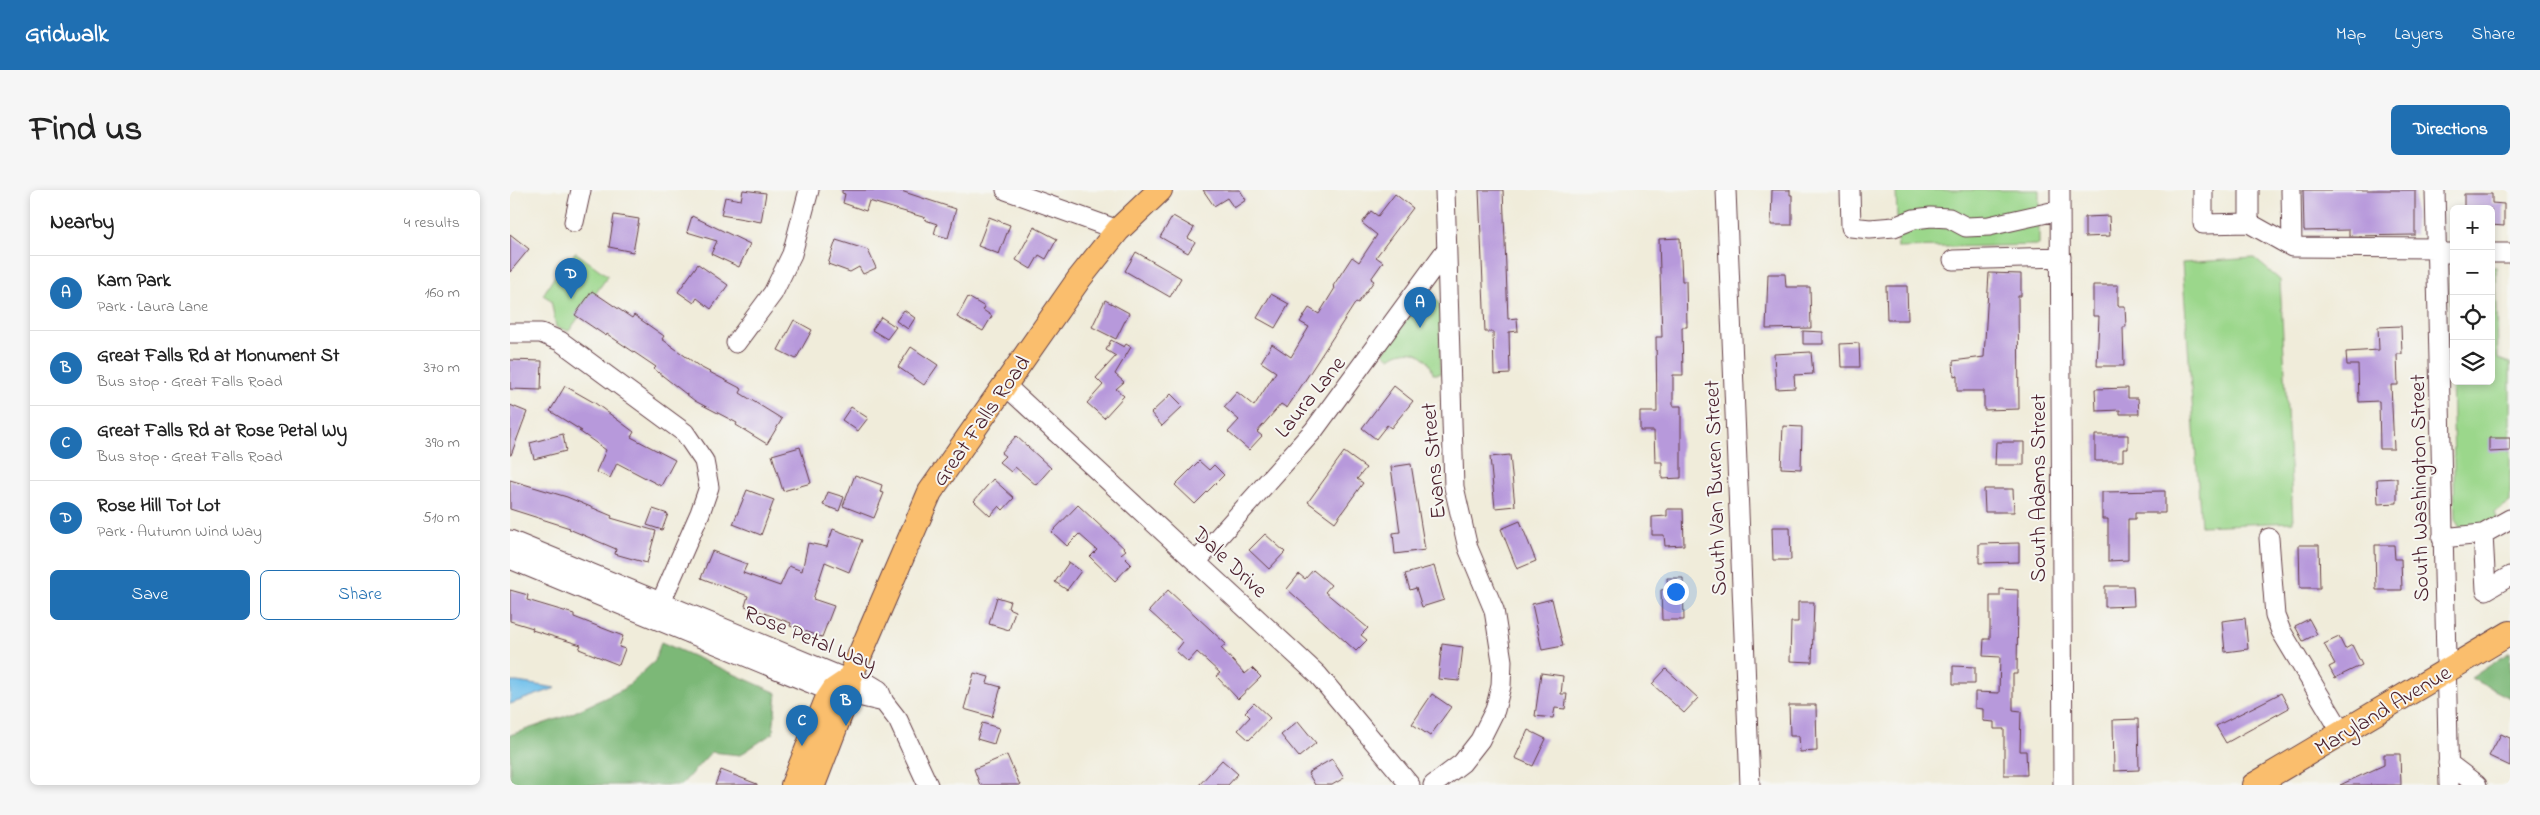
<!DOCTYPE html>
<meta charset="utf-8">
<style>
:root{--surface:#fff;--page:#f6f6f6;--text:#222;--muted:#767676;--line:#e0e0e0;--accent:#1f6fb2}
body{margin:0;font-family:"Indie Flower",sans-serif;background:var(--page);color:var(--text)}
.controls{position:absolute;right:15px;top:15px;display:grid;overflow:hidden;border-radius:8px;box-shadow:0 2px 8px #0003}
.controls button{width:45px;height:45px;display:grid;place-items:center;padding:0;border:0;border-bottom:1px solid var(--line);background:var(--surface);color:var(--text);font:25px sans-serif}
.you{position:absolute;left:1165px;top:401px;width:18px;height:18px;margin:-12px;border:4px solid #fff;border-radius:50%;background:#1a73e8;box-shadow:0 0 0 8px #1a73e833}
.badge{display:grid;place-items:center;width:32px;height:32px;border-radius:50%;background:var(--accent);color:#fff;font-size:16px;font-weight:700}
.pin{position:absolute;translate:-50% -41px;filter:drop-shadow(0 1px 2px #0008)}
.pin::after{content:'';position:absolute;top:26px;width:18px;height:15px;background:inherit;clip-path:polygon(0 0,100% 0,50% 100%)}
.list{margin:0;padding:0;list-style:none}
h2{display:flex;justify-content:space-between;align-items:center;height:65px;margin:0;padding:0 20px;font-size:21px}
h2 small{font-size:16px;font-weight:400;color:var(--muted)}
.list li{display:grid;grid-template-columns:32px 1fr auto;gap:15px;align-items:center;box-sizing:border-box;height:75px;padding:0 20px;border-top:1px solid var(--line)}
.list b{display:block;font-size:19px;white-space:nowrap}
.list p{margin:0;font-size:16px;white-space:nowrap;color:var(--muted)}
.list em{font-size:16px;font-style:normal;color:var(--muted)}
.actions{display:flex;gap:10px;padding:15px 20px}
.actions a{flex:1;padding:11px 0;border:1px solid var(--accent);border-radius:8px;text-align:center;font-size:18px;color:var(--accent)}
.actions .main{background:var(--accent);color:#fff}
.icon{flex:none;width:28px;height:28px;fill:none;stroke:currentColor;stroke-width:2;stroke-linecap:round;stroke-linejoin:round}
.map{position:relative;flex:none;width:2000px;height:595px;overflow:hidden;border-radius:8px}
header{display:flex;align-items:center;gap:30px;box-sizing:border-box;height:70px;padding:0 25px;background:var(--accent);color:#fff}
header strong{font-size:24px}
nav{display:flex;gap:28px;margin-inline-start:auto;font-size:18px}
.intro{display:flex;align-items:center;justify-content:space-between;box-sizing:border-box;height:120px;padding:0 30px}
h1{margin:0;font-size:35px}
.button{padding:12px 22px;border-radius:8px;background:var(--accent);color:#fff;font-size:18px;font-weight:700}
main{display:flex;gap:30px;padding:0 30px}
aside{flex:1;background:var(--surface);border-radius:8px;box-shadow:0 2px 8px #0003}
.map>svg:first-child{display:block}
.green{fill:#9bd78b;stroke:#727b5b}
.forest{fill:#7cb877;stroke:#636c51}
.water{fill:#6fc0eb;stroke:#5c708b}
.building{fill:#b799db}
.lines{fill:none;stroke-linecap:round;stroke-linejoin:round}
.minor-casing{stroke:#633e45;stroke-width:21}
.major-casing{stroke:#633e45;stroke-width:26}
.minor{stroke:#fff;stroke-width:19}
.major{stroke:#fabe6d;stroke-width:24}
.labels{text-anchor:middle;stroke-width:4;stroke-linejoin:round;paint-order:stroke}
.street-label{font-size:22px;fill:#4a1f2b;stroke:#f6f6f2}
</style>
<header>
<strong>Gridwalk</strong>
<nav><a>Map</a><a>Layers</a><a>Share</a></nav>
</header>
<div class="intro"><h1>Find us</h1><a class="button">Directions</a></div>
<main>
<aside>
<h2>Nearby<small>4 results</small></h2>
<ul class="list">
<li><span class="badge">A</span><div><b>Karn Park</b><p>Park · Laura Lane</p></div><em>160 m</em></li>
<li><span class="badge">B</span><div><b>Great Falls Rd at Monument St</b><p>Bus stop · Great Falls Road</p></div><em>370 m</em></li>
<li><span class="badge">C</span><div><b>Great Falls Rd at Rose Petal Wy</b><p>Bus stop · Great Falls Road</p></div><em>390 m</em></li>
<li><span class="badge">D</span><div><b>Rose Hill Tot Lot</b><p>Park · Autumn Wind Way</p></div><em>510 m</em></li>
</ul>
<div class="actions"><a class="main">Save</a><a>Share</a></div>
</aside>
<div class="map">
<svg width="2000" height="595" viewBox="0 0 2000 595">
<rect width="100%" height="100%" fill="#f6f6f2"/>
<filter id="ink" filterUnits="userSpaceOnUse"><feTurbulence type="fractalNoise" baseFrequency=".02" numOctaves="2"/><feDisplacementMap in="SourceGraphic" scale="10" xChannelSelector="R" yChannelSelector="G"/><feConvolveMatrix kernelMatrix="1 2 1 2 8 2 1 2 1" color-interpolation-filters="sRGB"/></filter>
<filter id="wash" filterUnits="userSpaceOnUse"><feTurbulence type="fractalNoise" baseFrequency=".0096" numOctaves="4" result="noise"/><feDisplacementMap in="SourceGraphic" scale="20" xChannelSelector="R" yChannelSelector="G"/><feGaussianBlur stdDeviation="1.12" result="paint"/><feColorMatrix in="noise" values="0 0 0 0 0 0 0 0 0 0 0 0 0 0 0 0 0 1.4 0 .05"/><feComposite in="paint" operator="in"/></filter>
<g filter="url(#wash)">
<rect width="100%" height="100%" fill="#f0ecda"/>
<path class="green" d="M1386,0H1529V55L1388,58Z
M65,62L98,86L59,141L46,137L41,110L33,105L56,68L60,70Z
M1744,68L1770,90L1783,332L1691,336L1672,73Z
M1981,77H1986L1988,169L2000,173V312L1985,322L1988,332L1951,339L1945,330L1940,78H1944V191H1981Z
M919,107L925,108L930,114V184H923C919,162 897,155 880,168L873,163L911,110Z"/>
<path class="forest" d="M151,452L267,503L263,543L230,565L201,562L171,595H0V545L56,526L114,499L145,471Z
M2000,462V508L1961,488Z"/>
<path class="water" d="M0,492H7L46,498L0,514Z"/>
<g id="blocks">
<path class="building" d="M233,0L256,3L251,32L211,25L215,7L231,10Z
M332,0H388L446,19L438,48L424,44L427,34L415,30L416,28L359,11L356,21L333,13L335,4L332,3Z
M693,0H730L736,10L724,18L717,8L704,16Z
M969,0H993L998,129L1007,128L1008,141L999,142L1000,184L984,185L983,142H975Z
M1262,0H1280V5H1282V35H1261Z
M1793,0H1905V45L1839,46V40L1794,41Z
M885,4L903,18L866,67L873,72L861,89L864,91L848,113L846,112L777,218L771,214L747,242L752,246L739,260L718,242L729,230L714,217L727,202L744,216L766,182L751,172L762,154L781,167L799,137L790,132L799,118L809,124L825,98L823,96L842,67L849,72L867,45L852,33L861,21L868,26Z
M1954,4H1982V13L1994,14V36L1981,35V19H1954Z
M104,25L129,29L123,62L99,57Z
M182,26L240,54L229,77L201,64L207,51L177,42Z
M663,26L684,38L678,48L685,52L678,63L650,47Z
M1599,26L1600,46L1575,47V27Z
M479,27L500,35L489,64L468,56Z
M524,37L547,49L536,69L529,65L521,79L506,70Z
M0,44L19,59L0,82Z
M1170,48L1172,91H1176L1177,137H1172L1173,185H1163V216H1171V288L1152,289V272H1145L1144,241H1130V222H1147L1146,147H1152L1149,49Z
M326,50L358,60L366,78L353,84L349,77L340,82L318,74Z
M626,62L671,88L660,107L615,81Z
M188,74L218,95L201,119L187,108L184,113L168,102Z
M1479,83L1511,84V106H1508L1509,219L1474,220V201H1447V185L1444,186L1443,171L1474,167Z
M1258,84H1275L1276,97H1300L1301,138L1256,139Z
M1583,95H1608V116H1615L1616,137H1613L1614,176H1587L1589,126H1583Z
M1376,96H1397L1398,130H1377Z
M82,101L122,128L124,125L154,146L152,149L190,177L232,199L230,203L272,229L257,254L226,235L227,233L185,211L144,179L146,177L97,144L96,146L65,125Z
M761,104L779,114L765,138L747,128Z
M458,107L475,117L473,120L482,126L473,141L447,127Z
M595,110L619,123L606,149L582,137Z
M394,120L405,128L398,139L386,131Z
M371,127L386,137L377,149L362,140Z
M284,130L302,140L286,169L268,160Z
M1891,136L1892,164H1887L1888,195H1881L1884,259H1870L1869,211L1849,212L1848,175H1837L1836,162L1869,160L1868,137Z
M1293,141L1313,142V154H1293Z
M601,150L614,157L616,154L621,157L605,184L614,192L606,199L614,206L594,228L577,213L593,195L586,188L606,166L596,160Z
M1349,153L1350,177H1331L1330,154Z
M401,157L428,175L414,195L388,177Z
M1301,162L1303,184L1284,185L1285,198L1266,199L1264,164Z
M0,170L32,171L31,200L0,199Z
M55,196L85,213L124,242L121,247L165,270L151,296L107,273L100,288L86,282L96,260L69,241H72L40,221Z
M884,196L903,211L881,238L877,235L866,249L852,238Z
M1618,198V208H1628L1629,224H1610V220L1586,221L1585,199Z
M661,204L673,216L652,236L641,223Z
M0,215L17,222L1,265H0Z
M341,217L358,228L348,241L332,230Z
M1273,236L1292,237L1291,279L1271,278Z
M53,244L56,261L24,269L20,253Z
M1585,245H1618V259H1613V271H1585Z
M506,246L541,278L526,295L505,277L501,282L489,272L495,266L491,263Z
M1979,248H2000V261L1979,262Z
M1486,252H1514V275H1485Z
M290,257L301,293L273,301L262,265Z
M834,262L856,278L847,289L853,293L825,332L798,312Z
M1000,265L1005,316L985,318L980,267Z
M689,271L699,280L704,275L714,285L685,314L665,295Z
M901,274L915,360L885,364L883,343L890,342L881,277Z
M345,285L372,295L370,302L374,303L364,328L333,316Z
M1887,288V313L1868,314L1867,289Z
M483,289L504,308L493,320L489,316L480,326L464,311Z
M0,290L57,307L102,326L101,328L146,341L137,373L105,364L106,359L59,339L60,338L0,319Z
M1474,299H1503L1504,322H1475Z
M237,300L264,310L251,345L223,334Z
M1655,301V323H1625V329H1618V370L1598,371V329H1592V302Z
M318,302L334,307L329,321L313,315Z
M568,315L616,360L611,364L621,374L605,391L580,367L587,360L569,344L557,356L542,342Z
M143,319L158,324L152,340L137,335Z
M1157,319H1173L1174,355L1155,356L1154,345H1142V327L1157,326Z
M1010,331L1026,371L1007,379L991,339Z
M1262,337H1280L1281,370H1263Z
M323,339L352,350L339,382L315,372L303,409L324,416L312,447L280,436L281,433L235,416L238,406L191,388L202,361L237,374L233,383L270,396L279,376L292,381L298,353L317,357Z
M755,344L775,362L759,379L739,360Z
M1509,353V372L1469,373V354Z
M1789,355H1809L1810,398H1790Z
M1865,355H1884L1885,369H1891L1892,400H1866Z
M559,372L571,381L557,400L545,392Z
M924,376L934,410L912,417L906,398L900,400L895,384Z
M803,380L821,395L815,402L858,438L851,445L857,450L846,461L777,399L789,384L795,389Z
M1157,388H1173L1174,430H1152L1151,400L1158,399Z
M1595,396H1623L1624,416L1595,417Z
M1490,399L1508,400L1507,484H1503V520L1511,521L1510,561H1516L1517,585H1494V539H1484V532L1473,531V519L1465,518V502L1489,503L1490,467L1473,466L1474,449H1480V406H1490Z
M0,400L18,405L17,410L64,424V427L113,446L109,457L115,459L109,475L69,459L71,455L22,440L23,438L0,431Z
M658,400L716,454L711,458L735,484L742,478L751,487L728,509L706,486L710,483L687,462L678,472L666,461L673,452L639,421Z
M487,407L500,411L498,418L505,421L499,440L479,434Z
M1042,409L1053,456L1032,460L1022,414Z
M1288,412H1304L1302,472L1280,471L1281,432H1288Z
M1735,428L1738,459L1715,462L1712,431Z
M1799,429L1807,444L1793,451L1785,436Z
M1829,447L1835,459L1842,455L1852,475L1825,488L1819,477L1825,474L1814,454Z
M932,454L953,457L949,491L928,489Z
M1443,476L1465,477V494H1443Z
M1156,479L1188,508L1174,523L1142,494Z
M464,483L479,487L477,493L491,497L482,527L454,519Z
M1031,483L1053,486L1051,504H1057L1055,519L1045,518L1043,528L1025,526Z
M1771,503L1779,518L1716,553L1706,536Z
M922,504L941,517L920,546L902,534Z
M744,513L760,528L739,550L728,540L740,527L735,522Z
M1279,515H1306L1307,561L1290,562L1289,546H1280Z
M1628,529L1629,580L1604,581L1603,530Z
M788,531L806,553L789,567L771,545Z
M472,533L489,538L484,554L467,549Z
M1018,540L1036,549L1023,576L1005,568Z
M1991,544L2000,548V576L1979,566Z
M1874,564H1890L1891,595H1830L1874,575Z
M497,565L510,595H470L464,579Z
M822,569L834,588L822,595H805L798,583Z
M712,570L728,584L718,595H689Z
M211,580L247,594V595H205Z"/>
</g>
</g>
<g filter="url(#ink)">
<use href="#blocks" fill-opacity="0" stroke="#633e45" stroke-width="1"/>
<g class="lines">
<defs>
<path id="minor" d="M496,0L608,40
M1216,0L1240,595
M1340,0L1341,37L1360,39L1384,37L1404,29L1421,27L1439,28L1456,37L1479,36L1550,20
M1550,0L1553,595
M1693,0V34L1739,33V0
M1781,0L1782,57
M1925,0L1939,595
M64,32L71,0
M1739,33L1782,57L1926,58
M1926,63H1944
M1981,63H2000
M1443,70L1551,67
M0,143H31L50,151L175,243L194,271L199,297L190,323L151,412L148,430
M226,153L263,103L282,64L299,0
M495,195L808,485L900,595
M1973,344L1976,400L2000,386
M1759,348L1765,426L1771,441L1832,543
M1932,348L1973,344L2000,329
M0,350L339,490L359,494L369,500L374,512L388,530L418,595
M0,369L310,497L374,512
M687,371L804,240L936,60
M1938,573L1967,595
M923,595L952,573L970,550L985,520L991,496L992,471L984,420L958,358L944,297L935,0"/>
<path id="major" d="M283,595L316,512L324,500L339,490
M303,595L338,504L339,490L420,302L569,89L608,40L650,0
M1744,595L2000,443"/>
</defs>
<use href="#minor" class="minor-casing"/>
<use href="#major" class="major-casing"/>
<use href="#minor" class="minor"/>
<use href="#major" class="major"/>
</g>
</g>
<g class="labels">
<g class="street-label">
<text transform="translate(799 206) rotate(-51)" y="8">Laura Lane</text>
<text transform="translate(470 230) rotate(-55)" y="8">Great Falls Road</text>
<text transform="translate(922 271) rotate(-95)" y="8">Evans Street</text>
<text transform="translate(1204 298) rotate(-92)" y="8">South Van Buren Street</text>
<text transform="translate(1527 298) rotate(-90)" y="8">South Adams Street</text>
<text transform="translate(1908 298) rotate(-91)" y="8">South Washington Street</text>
<text transform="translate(721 371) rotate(43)" y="8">Dale Drive</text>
<text transform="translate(301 447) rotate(22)" y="8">Rose Petal Way</text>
<text transform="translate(1872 519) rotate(-31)" y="8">Maryland Avenue</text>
</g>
</g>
</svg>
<div class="controls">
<button>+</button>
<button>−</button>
<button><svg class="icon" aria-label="locate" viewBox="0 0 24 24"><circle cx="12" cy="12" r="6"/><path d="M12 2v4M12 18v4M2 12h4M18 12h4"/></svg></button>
<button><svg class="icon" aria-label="layers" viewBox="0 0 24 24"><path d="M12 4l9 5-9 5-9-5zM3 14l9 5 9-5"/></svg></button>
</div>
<div class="you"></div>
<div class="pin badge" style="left:910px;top:138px">A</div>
<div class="pin badge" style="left:336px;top:536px">B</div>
<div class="pin badge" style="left:292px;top:556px">C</div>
<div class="pin badge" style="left:61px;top:109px">D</div>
</div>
</main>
